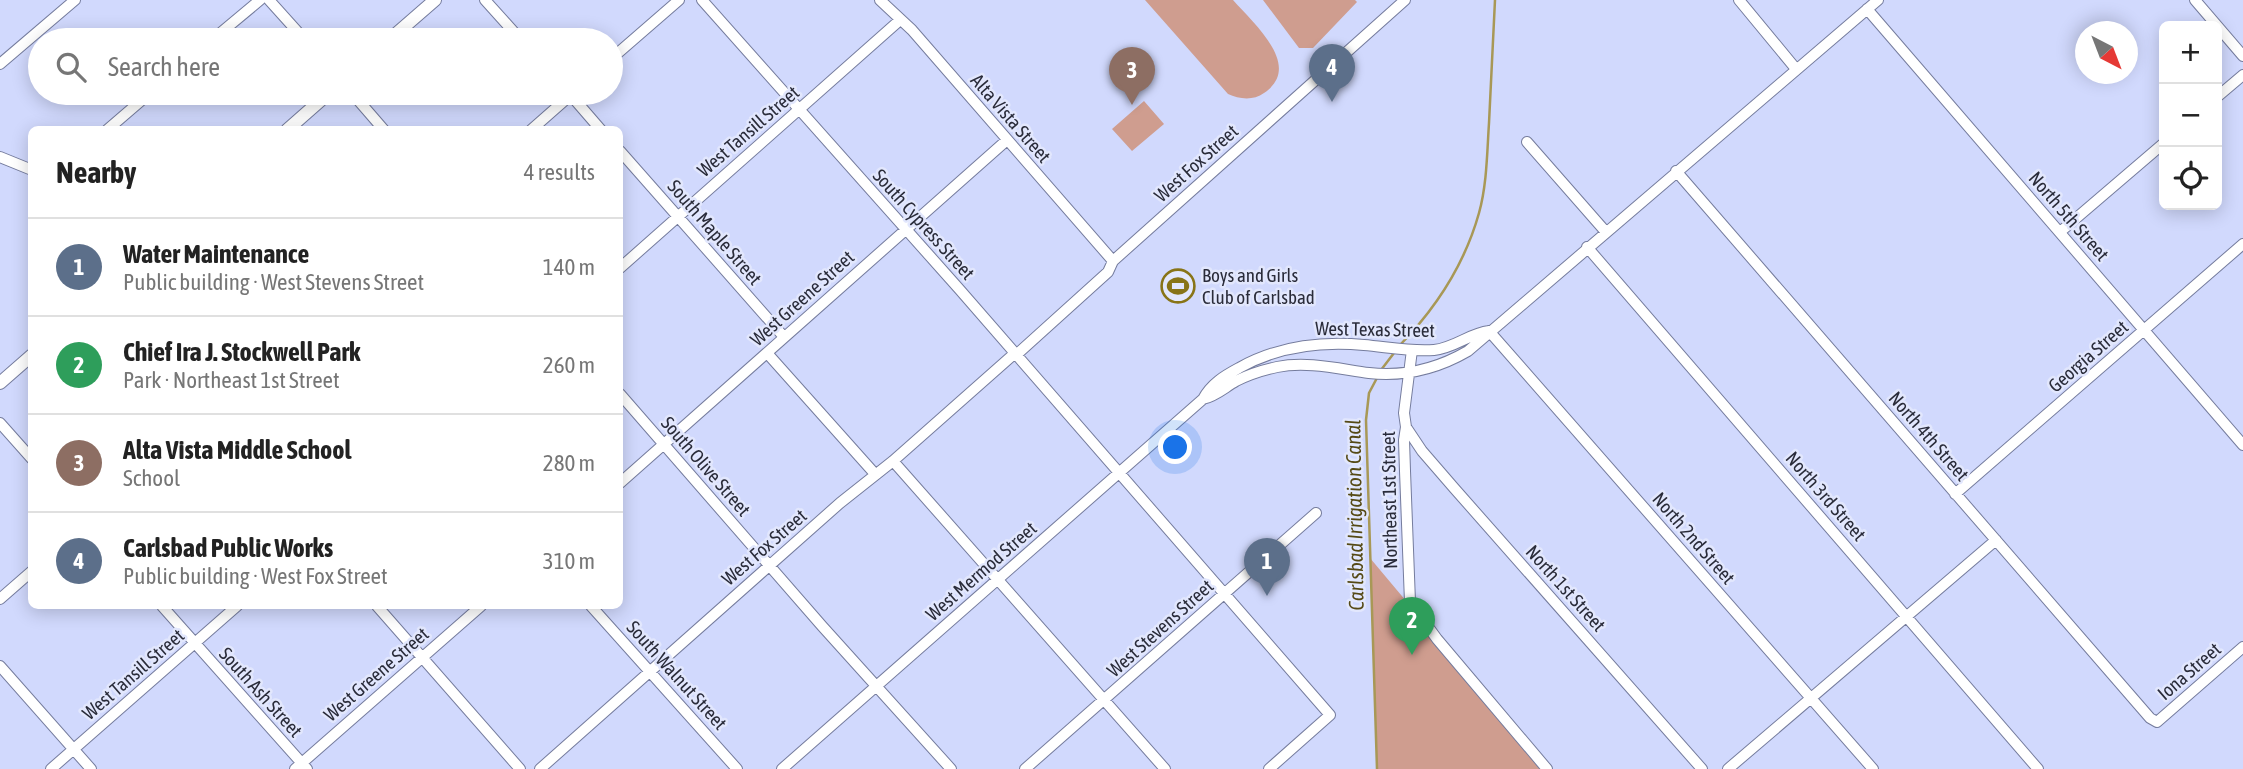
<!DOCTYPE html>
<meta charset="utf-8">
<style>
:root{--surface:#fff;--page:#f2f2f2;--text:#222;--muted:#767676;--line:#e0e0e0;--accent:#111827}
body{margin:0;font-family:"Asap Condensed",sans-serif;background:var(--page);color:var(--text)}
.controls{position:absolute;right:21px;top:21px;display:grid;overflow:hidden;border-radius:10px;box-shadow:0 4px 18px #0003}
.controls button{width:63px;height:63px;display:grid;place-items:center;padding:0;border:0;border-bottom:2px solid var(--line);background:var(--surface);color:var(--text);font:35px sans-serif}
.compass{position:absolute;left:2075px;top:21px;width:63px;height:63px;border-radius:50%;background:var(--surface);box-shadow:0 4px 18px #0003;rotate:138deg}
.you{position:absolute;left:1176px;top:448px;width:24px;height:24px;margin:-18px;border:5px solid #fff;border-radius:50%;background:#1a73e8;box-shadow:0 0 0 10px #1a73e833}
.badge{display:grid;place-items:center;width:46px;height:46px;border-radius:50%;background:var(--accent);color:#fff;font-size:23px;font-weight:700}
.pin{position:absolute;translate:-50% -58px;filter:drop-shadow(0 2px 4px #0008)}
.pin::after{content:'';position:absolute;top:37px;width:24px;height:21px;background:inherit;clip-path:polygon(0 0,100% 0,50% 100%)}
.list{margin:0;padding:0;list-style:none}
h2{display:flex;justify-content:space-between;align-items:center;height:91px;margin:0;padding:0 28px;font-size:30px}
h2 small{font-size:23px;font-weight:400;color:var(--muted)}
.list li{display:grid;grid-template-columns:46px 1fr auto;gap:21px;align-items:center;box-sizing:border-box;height:98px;padding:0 28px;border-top:2px solid var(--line)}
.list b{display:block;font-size:26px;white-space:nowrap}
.list p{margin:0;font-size:23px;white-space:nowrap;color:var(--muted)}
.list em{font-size:23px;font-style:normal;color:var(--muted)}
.icon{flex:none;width:38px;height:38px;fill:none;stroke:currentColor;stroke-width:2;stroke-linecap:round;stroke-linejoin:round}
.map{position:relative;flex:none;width:2243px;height:769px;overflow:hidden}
.search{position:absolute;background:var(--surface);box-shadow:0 4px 18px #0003;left:28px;top:28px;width:595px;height:77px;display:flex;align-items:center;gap:18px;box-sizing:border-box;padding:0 24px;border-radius:38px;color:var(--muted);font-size:26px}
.panel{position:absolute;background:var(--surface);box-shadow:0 4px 18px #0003;left:28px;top:126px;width:595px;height:483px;border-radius:10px}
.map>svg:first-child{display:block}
.green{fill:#cf9d8f}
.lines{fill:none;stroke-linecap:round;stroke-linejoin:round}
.stream{stroke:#a89856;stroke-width:2.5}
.minor-casing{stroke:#757c9d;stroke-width:12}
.major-casing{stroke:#757c9d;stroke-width:14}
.minor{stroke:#fff;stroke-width:10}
.major{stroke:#fff;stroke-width:12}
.labels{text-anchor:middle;stroke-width:5;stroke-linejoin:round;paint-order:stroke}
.street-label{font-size:19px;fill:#2a2c3a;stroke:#e2e7fd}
.poi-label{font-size:19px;fill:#2a2c3a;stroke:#e2e7fd;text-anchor:start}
.water-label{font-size:21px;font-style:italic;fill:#554915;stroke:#e2e7fd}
</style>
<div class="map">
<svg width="2243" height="769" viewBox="0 0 2243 769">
<rect width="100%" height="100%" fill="#d1d9fd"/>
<path class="green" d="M1145,0H1233C1253,23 1304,66 1264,93C1253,101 1239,99 1228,94Z
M1263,0H1355L1357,2L1313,48H1299Z
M1144,101L1164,124L1132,151L1112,129Z
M1370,558L1547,769H1377Z"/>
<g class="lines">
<path class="stream" d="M1400,345C1436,308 1465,263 1479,213C1487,184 1487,153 1489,123C1491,82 1493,41 1495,0
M1381,370L1394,353
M1377,769L1366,420L1369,393L1378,376"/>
<defs>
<path id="minor" d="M269,0L305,40
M485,0L521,40
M702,0L960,290L1330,715L1269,769
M880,0L912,30L1113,261
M1739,0L1796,69
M2195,0L2243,56
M1867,9L2243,445
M212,40L260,0
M611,59L679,0
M0,64L75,0
M352,93L384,130
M569,93L601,130
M2217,97L2243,75
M107,130L150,93
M531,130L573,93
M1527,142L1605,231
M620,151L784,337
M0,157L32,170
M1676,171L2150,718L2157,722L2243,647
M2060,232L2164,143
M1587,247L2038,769
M620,268L900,20
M1489,331L1873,769
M1412,350L1404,413L1406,427L1404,440L1405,471L1410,602L1437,639L1547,769
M767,353L875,474
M1015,356L1108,272L1113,261L1405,0
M620,394L822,626L951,769
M1203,399C1216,396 1224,388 1236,381C1248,375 1263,370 1277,367C1307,361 1339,369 1369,373C1405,377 1437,369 1468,351L1878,0
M0,423L32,459
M1406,427L1422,451L1454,488L1702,769
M893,461L1165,769
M620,483L1007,140
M1955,494L2243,244
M0,599L32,571
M162,606L307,769
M377,606L520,769
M591,606L737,769
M0,666L91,769
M51,769L237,606
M295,769L481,606
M540,769L840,503L893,461L1014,354
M782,769L1203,399C1211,384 1224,376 1239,368C1278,346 1320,341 1364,345C1387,347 1411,352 1434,350C1455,348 1470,333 1489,331
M1025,769L1316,513
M1728,769L1996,540"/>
<path id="major" d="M389,40L435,0
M287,130L329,93
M0,383L32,355"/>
</defs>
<use href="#minor" class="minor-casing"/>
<use href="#major" class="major-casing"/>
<use href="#minor" class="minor"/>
<use href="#major" class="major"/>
</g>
<defs>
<symbol id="stadium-ring" viewBox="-11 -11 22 22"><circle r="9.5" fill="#e2e7fd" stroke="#887417" stroke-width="1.5"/><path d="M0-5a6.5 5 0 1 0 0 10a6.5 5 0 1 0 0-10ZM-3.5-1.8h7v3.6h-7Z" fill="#887417"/></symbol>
</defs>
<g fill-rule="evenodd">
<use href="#stadium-ring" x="1159" y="267" width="38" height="38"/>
</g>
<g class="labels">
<g class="street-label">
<text transform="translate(1011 118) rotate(49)" y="7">Alta Vista Street</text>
<text transform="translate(748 131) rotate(-41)" y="7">West Tansill Street</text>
<text transform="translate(1196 163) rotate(-42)" y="7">West Fox Street</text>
<text transform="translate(2069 216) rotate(49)" y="7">North 5th Street</text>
<text transform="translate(924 224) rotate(48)" y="7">South Cypress Street</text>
<text transform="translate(715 232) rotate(49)" y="7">South Maple Street</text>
<text transform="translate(802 298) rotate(-42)" y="7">West Greene Street</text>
<text transform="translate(1375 329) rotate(1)" y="7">West Texas Street</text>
<text transform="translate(2088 356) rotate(-41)" y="7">Georgia Street</text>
<text transform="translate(1929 436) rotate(49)" y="7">North 4th Street</text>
<text transform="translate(706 466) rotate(49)" y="7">South Olive Street</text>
<text transform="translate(1826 496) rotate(49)" y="7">North 3rd Street</text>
<text transform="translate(1389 500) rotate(-91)" y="7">Northeast 1st Street</text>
<text transform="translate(1694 538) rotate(49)" y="7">North 2nd Street</text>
<text transform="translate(764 547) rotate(-41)" y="7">West Fox Street</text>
<text transform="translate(981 571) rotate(-41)" y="7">West Mermod Street</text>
<text transform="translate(1566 588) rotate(48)" y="7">North 1st Street</text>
<text transform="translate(1160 628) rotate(-42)" y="7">West Stevens Street</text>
<text transform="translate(2189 671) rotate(-41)" y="7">Iona Street</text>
<text transform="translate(133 674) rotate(-41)" y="7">West Tansill Street</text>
<text transform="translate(376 674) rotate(-41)" y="7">West Greene Street</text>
<text transform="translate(677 675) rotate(48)" y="7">South Walnut Street</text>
<text transform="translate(261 692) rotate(48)" y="7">South Ash Street</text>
</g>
<g class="poi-label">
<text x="1202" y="282">Boys and Girls<tspan x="1202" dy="22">Club of Carlsbad</tspan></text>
</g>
<g class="water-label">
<text transform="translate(1355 515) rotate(-91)" y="7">Carlsbad Irrigation Canal</text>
</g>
</g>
</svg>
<div class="controls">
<button>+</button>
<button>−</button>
<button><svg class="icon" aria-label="locate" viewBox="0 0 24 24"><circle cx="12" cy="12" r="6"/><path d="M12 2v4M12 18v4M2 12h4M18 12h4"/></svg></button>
</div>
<svg class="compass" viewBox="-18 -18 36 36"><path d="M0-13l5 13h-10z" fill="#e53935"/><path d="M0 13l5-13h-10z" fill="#767676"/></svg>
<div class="you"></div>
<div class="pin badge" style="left:1267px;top:596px;background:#5c6f8a">1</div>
<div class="pin badge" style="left:1412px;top:655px;background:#2e9e5b">2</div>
<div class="pin badge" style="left:1132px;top:105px;background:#8d6e63">3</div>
<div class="pin badge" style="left:1332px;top:102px;background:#5c6f8a">4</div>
<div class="search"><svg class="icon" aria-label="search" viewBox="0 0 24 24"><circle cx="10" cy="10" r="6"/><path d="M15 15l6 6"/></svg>Search here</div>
<section class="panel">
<h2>Nearby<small>4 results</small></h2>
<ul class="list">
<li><span class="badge" style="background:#5c6f8a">1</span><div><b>Water Maintenance</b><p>Public building · West Stevens Street</p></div><em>140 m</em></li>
<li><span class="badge" style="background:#2e9e5b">2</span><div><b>Chief Ira J. Stockwell Park</b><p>Park · Northeast 1st Street</p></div><em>260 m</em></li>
<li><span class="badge" style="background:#8d6e63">3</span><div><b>Alta Vista Middle School</b><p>School</p></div><em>280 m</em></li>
<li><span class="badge" style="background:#5c6f8a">4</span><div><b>Carlsbad Public Works</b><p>Public building · West Fox Street</p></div><em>310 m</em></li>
</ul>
</section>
</div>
